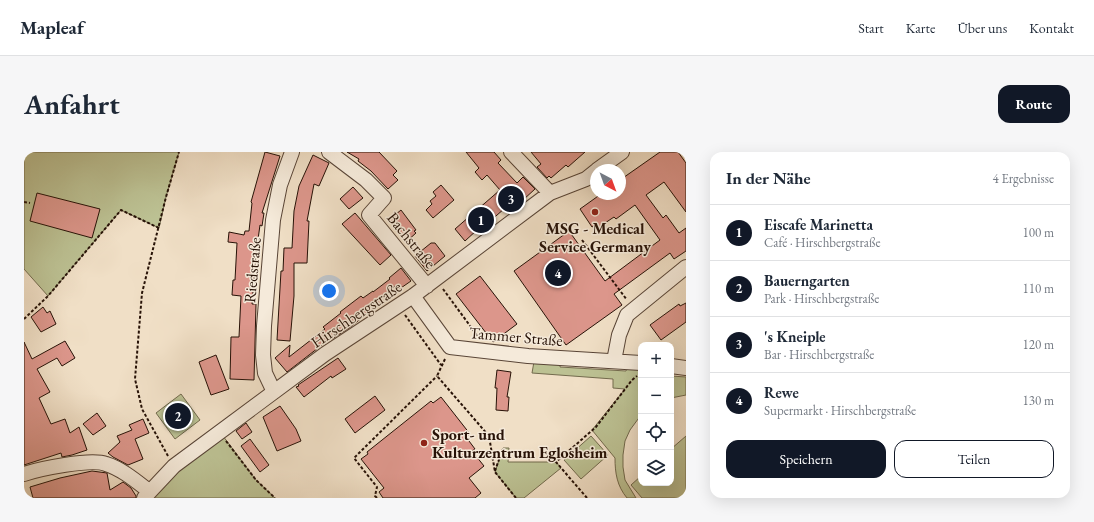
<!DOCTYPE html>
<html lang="de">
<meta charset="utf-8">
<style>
:root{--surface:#fff;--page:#f6f6f7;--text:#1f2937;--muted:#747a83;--line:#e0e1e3;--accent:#111827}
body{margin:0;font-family:"EB Garamond",serif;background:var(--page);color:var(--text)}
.controls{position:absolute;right:12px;bottom:12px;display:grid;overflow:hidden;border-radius:8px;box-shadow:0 4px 16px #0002}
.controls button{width:36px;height:36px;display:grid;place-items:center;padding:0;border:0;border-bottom:1px solid var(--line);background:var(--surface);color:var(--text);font:20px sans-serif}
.compass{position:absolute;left:566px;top:12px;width:36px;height:36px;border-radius:50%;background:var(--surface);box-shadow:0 4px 16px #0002;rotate:139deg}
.you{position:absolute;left:305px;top:139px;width:14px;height:14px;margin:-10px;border:3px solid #fff;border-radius:50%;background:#1a73e8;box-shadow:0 0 0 6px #1a73e833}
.badge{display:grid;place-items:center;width:26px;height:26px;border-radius:50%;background:var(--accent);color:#fff;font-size:13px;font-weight:700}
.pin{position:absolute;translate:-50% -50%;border:2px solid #fff;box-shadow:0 1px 4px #0006}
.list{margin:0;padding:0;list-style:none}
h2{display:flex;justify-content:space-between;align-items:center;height:52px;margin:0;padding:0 16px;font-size:17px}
h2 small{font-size:13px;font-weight:400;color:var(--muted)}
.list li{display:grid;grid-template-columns:26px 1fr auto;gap:12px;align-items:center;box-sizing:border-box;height:56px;padding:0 16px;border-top:1px solid var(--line)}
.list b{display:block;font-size:15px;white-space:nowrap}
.list p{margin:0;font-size:13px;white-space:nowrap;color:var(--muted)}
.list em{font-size:13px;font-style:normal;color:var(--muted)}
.actions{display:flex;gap:8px;padding:12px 16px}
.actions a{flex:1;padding:9px 0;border:1px solid var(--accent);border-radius:12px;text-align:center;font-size:14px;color:var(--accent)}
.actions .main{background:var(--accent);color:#fff}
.icon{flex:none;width:22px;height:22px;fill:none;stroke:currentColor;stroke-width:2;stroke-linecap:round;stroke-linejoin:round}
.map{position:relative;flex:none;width:662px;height:346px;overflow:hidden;border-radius:12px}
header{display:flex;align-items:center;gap:24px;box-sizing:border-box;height:56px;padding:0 20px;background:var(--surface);border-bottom:1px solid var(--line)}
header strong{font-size:19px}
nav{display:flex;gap:22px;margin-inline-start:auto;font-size:14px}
.intro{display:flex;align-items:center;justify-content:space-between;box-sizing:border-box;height:96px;padding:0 24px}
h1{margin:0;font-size:28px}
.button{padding:10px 18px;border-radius:12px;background:var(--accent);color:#fff;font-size:14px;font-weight:700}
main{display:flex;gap:24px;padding:0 24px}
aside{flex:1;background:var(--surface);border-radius:12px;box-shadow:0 4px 16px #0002}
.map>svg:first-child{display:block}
.green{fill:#bcc193;stroke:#726a4d}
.building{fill:#dc968b;stroke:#271207}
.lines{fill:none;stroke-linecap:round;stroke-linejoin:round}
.street-casing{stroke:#594537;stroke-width:16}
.path{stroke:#271207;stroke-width:2;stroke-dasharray:3 2;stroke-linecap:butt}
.street{stroke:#f5eada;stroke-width:14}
.poi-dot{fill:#8f2418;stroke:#f5eada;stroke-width:1.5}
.labels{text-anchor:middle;stroke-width:3;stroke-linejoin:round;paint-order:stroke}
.poi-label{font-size:16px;font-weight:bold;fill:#271207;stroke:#f5eada}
.street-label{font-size:16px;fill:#271207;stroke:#f5eada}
</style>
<header>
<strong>Mapleaf</strong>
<nav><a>Start</a><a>Karte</a><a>Über uns</a><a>Kontakt</a></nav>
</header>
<div class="intro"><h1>Anfahrt</h1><a class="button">Route</a></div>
<main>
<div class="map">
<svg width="662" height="346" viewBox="0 0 662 346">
<rect width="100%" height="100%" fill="#f0dfc6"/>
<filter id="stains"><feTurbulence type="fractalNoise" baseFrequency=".005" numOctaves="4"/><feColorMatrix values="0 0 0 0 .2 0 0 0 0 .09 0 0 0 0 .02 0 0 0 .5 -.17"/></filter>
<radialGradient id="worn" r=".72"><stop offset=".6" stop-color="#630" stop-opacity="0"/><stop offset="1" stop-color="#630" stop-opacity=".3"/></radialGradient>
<path class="green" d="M0,0H155L142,45L135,76L97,58L24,144L0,117Z
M511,204L537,205L536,215L602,219L605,210L617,211V263L606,278L601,289L599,303V315L601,328L612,346H603C593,334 591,321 591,306L568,278L601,237L589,236V227L508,221Z
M647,224L662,225V243L647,246Z
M157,242L176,268L151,287L132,261Z
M196,280L232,328L251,346H120Z
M567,284L584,303L557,327L540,308Z
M662,284V346H618L607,333L617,324V331H647V297Z
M479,296H485L484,310H532L537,316L500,346H492L471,320Z"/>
<path class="building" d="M241,0L256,4L238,61H240L238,74L236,73L232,102L228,152H232L230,228L206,227L207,185H215L217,144L208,143L209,128H211L213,91L204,90L205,80L220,83L221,79H225L228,51L227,50Z
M323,0H355L373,19L369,23L374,28L364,37L347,19L334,9L335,7Z
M442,0H470L477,8L474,11L493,31L499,25L511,37L499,48L498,46L484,59L481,56L455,79L454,77L441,89L431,77L476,38L463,23L458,28L451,20L455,16Z
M507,0H561L544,15L542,13L527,26L525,24L523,26L513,15L517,12Z
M636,0H654L662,11V60L640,30L622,43L639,66L642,63L655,81L662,76V99L650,107L646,101L590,142L598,153L542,193L490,119L545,79L581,129L636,88L611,53L592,67L590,65L575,75L573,72L568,75L556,57L577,42H596V28Z
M289,3L305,11L295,34L290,32L283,69H285L283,111H270V144L266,189L253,188L257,119H259L260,96H268L270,59L275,34Z
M417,33L430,48L409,66L402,58L408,52L406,49L412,44L409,40Z
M329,35L339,46L325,57L316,47Z
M13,41L76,57L68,86L6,69Z
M377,58L392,78L390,79L392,81L382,90L365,68Z
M331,61L367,103L356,113L318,72Z
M407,91H411L421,104L403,119L391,104Z
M377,116L387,129L374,138L371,134L355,147L358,150L325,176L308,187L307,186L263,220L251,206L266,193L265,205L301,177L299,175L317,161L316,160L337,144L339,146L349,139V140L366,127L365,126Z
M456,124L493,172L469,190L432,142Z
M662,151V170L637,188L626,173L655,152L656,154Z
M19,155L23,161L26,159L32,172L17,180L7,165Z
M41,189L51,206L38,214L33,206L13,217L26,240L15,246L27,272L41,267L46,281L55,275L63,298L48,303L38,305L37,301L0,313V190L8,207Z
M192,203L205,237L187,243L175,210Z
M314,206L322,217L308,226L307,224L280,245L272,235L275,234L274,233Z
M473,218L487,220L483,245H485L484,259L472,258L473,236H471Z
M351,244L361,258L331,281L321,267Z
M417,245L446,282L442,285L451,297L448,299L460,314L445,326L457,341L451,346H359L355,340L360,336L337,307L344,302L343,300L407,249L409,251Z
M256,254L272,277L277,289L253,299L239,265Z
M73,261L82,274L69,283L59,272Z
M119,267L125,281L111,287L119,307L104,313L89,305L84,301L96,290L93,284L108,278L105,273Z
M222,271L228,280L218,287L212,279Z
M226,287L245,313L236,320L217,294Z
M68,319L83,321L86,338L99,330L107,336L112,344V346H9L6,335L36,326Z"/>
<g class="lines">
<defs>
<path id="street" d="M305,0L342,28L360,46L345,63L403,134
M487,0L526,41
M573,18L598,0
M389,144L426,195L504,204L617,211
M590,209L595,183L603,163L662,115
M647,214L662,216
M250,240L241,221L239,203L240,174L249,68L256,33L268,0
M0,322C15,317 67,306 82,312C98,317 112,329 125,339
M120,346L150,314L301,202L389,144L526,41L562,27L572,19"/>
</defs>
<use href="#street" class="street-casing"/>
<path class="path" d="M0,50L6,51
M558,88L603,148
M419,137L455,186
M381,163L417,213
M0,167L24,144L97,58L135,76
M421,207L413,224L465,284L471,320L492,346
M202,289L232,328L251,346
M144,304L118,257L111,227L118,141L142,45L155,0
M471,319L479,296
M353,346L351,344L353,335L330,306L413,224
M563,346L532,310L572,275L608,228L613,224"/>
<use href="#street" class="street"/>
</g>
<g class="poi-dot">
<circle cx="571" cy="60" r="4"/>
<circle cx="400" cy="291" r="4"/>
</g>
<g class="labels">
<g class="poi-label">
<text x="571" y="82">MSG - Medical<tspan x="571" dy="18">Service Germany</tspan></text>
<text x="408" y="288" text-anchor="start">Sport- und<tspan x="408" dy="18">Kulturzentrum Eglosheim</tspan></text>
</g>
<g class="street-label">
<text transform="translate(388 88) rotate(51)" y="6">Bachstraße</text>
<text transform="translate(228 118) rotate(-85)" y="6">Riedstraße</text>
<text transform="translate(332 162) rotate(-34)" y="6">Hirschbergstraße</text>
<text transform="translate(492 184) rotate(5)" y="6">Tammer Straße</text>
</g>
</g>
<rect width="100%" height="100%" filter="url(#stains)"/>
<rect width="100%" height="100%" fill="url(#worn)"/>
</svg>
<div class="controls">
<button>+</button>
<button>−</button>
<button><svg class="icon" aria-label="locate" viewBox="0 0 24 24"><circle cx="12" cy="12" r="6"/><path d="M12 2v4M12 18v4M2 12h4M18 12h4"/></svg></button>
<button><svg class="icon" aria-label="layers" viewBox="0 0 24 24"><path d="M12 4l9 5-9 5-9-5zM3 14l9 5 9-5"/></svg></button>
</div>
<svg class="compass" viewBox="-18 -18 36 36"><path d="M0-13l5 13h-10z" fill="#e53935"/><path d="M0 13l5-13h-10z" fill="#747a83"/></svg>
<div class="you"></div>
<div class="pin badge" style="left:457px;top:68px">1</div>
<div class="pin badge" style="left:154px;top:264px">2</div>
<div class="pin badge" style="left:487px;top:47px">3</div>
<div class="pin badge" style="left:534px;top:121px">4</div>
</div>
<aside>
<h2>In der Nähe<small>4 Ergebnisse</small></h2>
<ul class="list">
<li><span class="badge">1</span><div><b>Eiscafe Marinetta</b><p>Café · Hirschbergstraße</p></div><em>100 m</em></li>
<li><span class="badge">2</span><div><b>Bauerngarten</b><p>Park · Hirschbergstraße</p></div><em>110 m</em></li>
<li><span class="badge">3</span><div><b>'s Kneiple</b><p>Bar · Hirschbergstraße</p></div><em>120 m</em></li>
<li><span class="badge">4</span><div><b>Rewe</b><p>Supermarkt · Hirschbergstraße</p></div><em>130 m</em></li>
</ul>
<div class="actions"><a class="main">Speichern</a><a>Teilen</a></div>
</aside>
</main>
